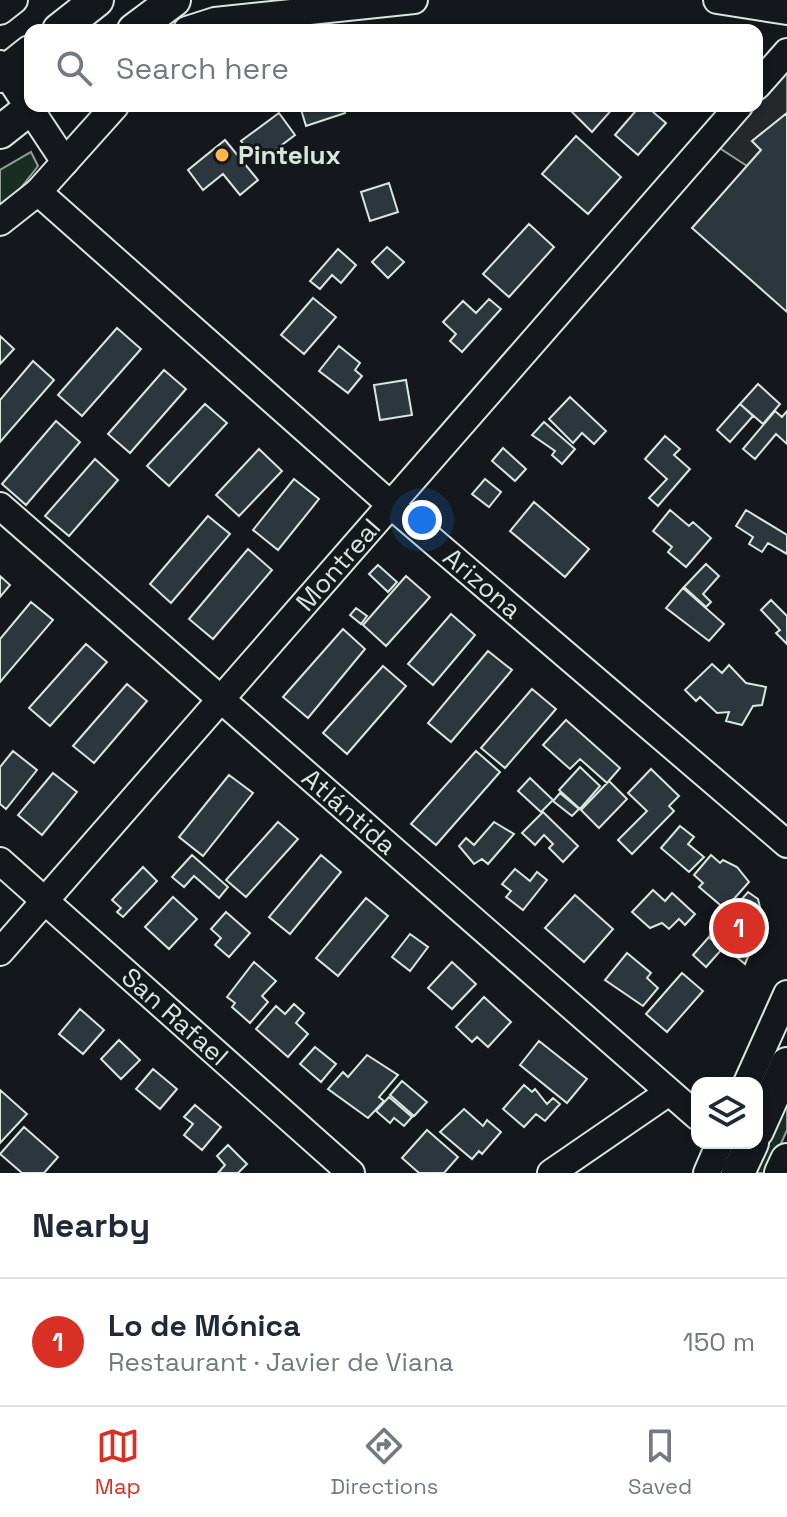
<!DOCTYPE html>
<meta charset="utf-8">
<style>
:root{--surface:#fff;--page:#f2f2f3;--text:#1f2937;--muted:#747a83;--line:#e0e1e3;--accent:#d93025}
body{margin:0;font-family:"Space Grotesk",sans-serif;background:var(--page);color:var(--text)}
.controls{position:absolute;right:24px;bottom:24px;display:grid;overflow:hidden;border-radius:16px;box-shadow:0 2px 6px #0004}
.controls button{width:72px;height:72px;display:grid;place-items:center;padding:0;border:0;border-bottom:2px solid var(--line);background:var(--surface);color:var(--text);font:40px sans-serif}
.you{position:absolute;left:422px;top:520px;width:28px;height:28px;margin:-20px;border:6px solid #fff;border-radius:50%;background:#1a73e8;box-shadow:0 0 0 12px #1a73e833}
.badge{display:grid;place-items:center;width:52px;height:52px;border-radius:50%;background:var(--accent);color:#fff;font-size:26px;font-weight:700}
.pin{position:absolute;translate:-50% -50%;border:4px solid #fff;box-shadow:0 2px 8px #0006}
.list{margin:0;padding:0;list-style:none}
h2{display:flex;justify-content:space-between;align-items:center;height:104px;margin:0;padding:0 32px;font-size:34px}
h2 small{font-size:26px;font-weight:400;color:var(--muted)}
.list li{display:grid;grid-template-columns:52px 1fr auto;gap:24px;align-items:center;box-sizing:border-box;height:128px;padding:0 32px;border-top:2px solid var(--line)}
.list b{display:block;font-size:30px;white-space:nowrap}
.list p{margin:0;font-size:26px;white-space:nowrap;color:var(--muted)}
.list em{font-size:26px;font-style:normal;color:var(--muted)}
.icon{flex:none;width:44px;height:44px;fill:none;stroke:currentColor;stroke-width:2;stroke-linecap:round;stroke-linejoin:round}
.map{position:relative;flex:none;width:787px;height:1173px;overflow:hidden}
.search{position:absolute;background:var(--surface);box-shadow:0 2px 6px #0004;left:24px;right:24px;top:24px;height:88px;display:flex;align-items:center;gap:20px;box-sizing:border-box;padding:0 28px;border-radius:16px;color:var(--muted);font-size:30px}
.sheet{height:232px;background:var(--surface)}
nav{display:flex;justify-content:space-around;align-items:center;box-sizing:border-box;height:112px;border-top:2px solid var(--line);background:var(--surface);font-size:22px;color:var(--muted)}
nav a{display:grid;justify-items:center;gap:4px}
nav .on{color:var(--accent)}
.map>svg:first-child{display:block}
.green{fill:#1a2d24;stroke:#939e99;stroke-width:2}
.parking{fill:#24282b;stroke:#939e99;stroke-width:2}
.building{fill:#2c363c;stroke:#d8e6dc;stroke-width:2}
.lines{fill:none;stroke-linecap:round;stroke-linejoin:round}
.minor-casing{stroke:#d8e6dc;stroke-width:30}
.major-casing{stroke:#d8e6dc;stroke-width:36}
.minor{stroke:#14181c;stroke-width:26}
.major{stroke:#14181c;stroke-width:32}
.poi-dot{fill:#ffb74d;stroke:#14181c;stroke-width:3}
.labels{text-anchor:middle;stroke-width:6;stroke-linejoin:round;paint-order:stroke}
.poi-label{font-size:26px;font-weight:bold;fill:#d8e6dc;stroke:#14181c;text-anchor:start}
.street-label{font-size:26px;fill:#d8e6dc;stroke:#14181c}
</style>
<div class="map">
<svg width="787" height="1173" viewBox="0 0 787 1173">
<rect width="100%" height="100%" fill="#14181c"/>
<path class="green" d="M31,152L38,166L20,189L0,205V170Z
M787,1095V1130L768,1173H752Z"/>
<path class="parking" d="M787,67V113L752,141L761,150L747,166L718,147L757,106Z"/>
<path class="building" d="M300,106H343L345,113L306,126Z
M566,106H615L592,132Z
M640,106H646L666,123L638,155L615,135Z
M279,113L295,135L258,163L241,141Z
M787,113V312L692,228L761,150L752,141Z
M576,136L621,177L588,214L542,174Z
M225,140L258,180L240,195L223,174L203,190L188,170Z
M389,183L398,212L370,221L361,192Z
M529,224L554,247L509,297L483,274Z
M387,247L404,262L388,278L372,262Z
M338,249L356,265L341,283L332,275L320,289L310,281Z
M313,298L336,317L304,354L281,335Z
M489,299L501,309L462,352L450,341L456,334L443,322L463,301L476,313Z
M117,328L141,349L82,416L58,395Z
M0,336L14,349L0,364Z
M339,346L360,363L355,370L362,376L348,393L319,371Z
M33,361L54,380L0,442V400Z
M164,370L186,389L130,453L108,434Z
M406,380L412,415L380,420L374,385Z
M758,384L780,404L763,424L740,404Z
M570,397L606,431L594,444L582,433L573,443L549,419Z
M205,404L227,423L169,486L147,466Z
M740,404L753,416L730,442L717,430Z
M775,411L782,417L787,411V444L776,434L755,459L743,449Z
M56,421L80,442L26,505L2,484Z
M544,422L575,449L562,464L552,455L555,451L532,435Z
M665,436L680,449L674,455L690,469L658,506L649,498L667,479L645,459Z
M503,448L526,469L515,481L492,461Z
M259,449L282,471L239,516L216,495Z
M95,459L118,480L69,536L45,516Z
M294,479L319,499L278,550L253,530Z
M485,479L501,492L489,507L472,494Z
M534,502L589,549L565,577L510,531Z
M670,510L689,526L693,522L711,538L686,567L668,552L672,547L653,531Z
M746,510L787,535V554L768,543L762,552L749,544L753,537L736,526Z
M208,516L230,534L171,603L150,584Z
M248,549L272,570L213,639L189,619Z
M706,564L719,576L703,594L711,602L706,607L684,587Z
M378,565L397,582L388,592L369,574Z
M0,576L10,585L0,597Z
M406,576L430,597L386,646L363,625Z
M683,588L724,624L709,641L666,608Z
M771,600L787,616V644L776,633L780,630L761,610Z
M31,602L53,620L0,682V639Z
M356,608L367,616L361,624L350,615Z
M451,614L475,635L433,685L408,664Z
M343,629L365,649L308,718L283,697Z
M86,644L107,662L50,726L29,708Z
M488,651L512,670L451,742L428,723Z
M712,664L722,673L729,665L746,683L766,687L762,705L753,706L742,725L726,721L729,712L717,713L700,697L696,701L685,690Z
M383,666L406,686L347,754L323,733Z
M127,684L147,701L94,763L73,746Z
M532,689L556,709L505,768L481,748Z
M566,720L620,768L607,783L580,759L570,769L543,745Z
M13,751L37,770L6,809L0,804V767Z
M476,751L500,772L436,845L411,824Z
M580,767L600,786L580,809L559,790Z
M651,769L679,796L669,806L674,811L632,854L618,840L647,811L628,793Z
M53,773L77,792L42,835L18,815Z
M229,775L253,793L203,856L179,837Z
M530,778L553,800L541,812L518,791Z
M609,781L627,799L599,828L581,810Z
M560,793L579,809L572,816L553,801Z
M543,812L578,846L563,862L549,848L553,844L544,835L535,845L522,833Z
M278,822L298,839L246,897L226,880Z
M494,822L514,834L488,864L482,859L474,864L459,846L466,838L474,845Z
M680,826L694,837L688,844L704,857L689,872L661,848Z
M192,855L228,887L219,898L194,876L184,887L172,877Z
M321,855L341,872L290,934L269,917Z
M711,855L720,863L723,860L737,867L749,882L725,909L699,887L703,883L694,875Z
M143,867L157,881L123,917L117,912L121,908L112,900Z
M515,869L530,881L537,872L547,880L523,910L506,897L511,891L502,884Z
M653,890L665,901L672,893L695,914L685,925L679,919L669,929L662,923L650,928L632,912Z
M748,892L758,899L763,920L745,964L710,935Z
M575,895L613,929L584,962L545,928Z
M173,897L197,919L169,949L145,927Z
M366,898L388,916L338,976L316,958Z
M226,912L250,933L229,957L215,945L221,938L211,929Z
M410,934L428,947L410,971L392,957Z
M709,937L722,949L706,967L693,955Z
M627,953L651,973L647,978L658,988L643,1006L605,980Z
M254,962L276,981L262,996L268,1002L250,1023L232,1007L235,1003L227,997Z
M452,962L476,984L452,1009L428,988Z
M682,973L703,991L667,1032L646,1014Z
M484,997L511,1022L488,1047L477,1037L472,1042L456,1027Z
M294,1004L304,1013L296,1023L308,1034L288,1057L256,1029L276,1006L285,1014Z
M80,1009L104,1030L83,1054L59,1034Z
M119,1040L140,1060L121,1079L101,1059Z
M539,1041L587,1079L567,1103L520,1065Z
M315,1047L336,1064L321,1082L300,1064Z
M367,1055L398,1075L379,1097L384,1101L368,1118L328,1089L343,1072L348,1077Z
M153,1069L177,1089L160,1109L136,1089Z
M402,1081L427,1102L414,1116L390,1095Z
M524,1085L532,1092L535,1089L547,1104L553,1098L560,1104L545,1121L536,1114L524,1127L503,1109Z
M0,1090L27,1114L0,1143Z
M389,1097L412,1117L404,1126L394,1118L390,1123L376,1111Z
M195,1105L221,1127L202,1150L184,1135L193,1124L184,1117Z
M464,1109L483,1126L487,1120L501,1132L482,1154L479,1151L472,1159L440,1132Z
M24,1127L58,1157L44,1173H22L0,1154Z
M427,1130L458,1157L444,1173H419L402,1158Z
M228,1145L247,1164L238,1173H218L225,1165L217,1156Z"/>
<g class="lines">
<defs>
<g id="minor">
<path d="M717,0L787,11"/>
<path d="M0,11L14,0"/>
<path d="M187,30L215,21L414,0"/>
<path d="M0,64L65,162"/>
<path d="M757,86L787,52"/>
<path id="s1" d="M38,192L392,506L787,844"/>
<path d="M0,222L38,192L115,106"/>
<path id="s2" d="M0,506L697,1116"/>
<path id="s3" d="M0,861L351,1173"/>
<path id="s4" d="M0,952L739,106"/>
<path d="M747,1083L787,994"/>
<path d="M551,1173L669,1092"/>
<path d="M707,1173L720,1143"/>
</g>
<path id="major" d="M59,30L97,0
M134,30L174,0
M0,76L30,52
M0,132L33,106
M757,1131L787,1064
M738,1173L752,1143
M781,1173L787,1160"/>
</defs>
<use href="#minor" class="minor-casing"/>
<use href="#major" class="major-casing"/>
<use href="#minor" class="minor"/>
<use href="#major" class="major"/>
</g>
<circle class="poi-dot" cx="222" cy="155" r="8"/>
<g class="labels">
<g class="poi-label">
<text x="238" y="164">Pintelux</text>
</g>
<g class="street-label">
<text dy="9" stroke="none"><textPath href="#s4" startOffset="514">Montreal</textPath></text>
<text dy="9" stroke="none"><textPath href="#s1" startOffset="592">Arizona</textPath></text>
<text dy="9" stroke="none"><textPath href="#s2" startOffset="464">Atlántida</textPath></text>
<text dy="9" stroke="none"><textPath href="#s3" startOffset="234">San Rafael</textPath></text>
</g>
</g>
</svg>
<div class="controls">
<button><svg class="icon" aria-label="layers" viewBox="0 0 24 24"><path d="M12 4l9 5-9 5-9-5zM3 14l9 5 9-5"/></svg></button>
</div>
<div class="you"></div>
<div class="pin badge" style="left:739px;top:928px">1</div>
<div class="search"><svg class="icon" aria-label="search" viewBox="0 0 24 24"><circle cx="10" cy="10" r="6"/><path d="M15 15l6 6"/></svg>Search here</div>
</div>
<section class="sheet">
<h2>Nearby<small></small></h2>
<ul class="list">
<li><span class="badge">1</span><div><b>Lo de Mónica</b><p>Restaurant · Javier de Viana</p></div><em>150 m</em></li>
</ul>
</section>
<nav>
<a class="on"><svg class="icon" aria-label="map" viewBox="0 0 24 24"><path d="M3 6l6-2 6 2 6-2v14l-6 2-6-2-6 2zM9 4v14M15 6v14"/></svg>Map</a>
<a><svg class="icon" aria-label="directions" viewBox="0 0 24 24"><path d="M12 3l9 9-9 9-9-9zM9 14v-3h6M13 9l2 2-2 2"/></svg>Directions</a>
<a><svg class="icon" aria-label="saved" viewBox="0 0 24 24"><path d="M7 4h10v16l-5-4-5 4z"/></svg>Saved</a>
</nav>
